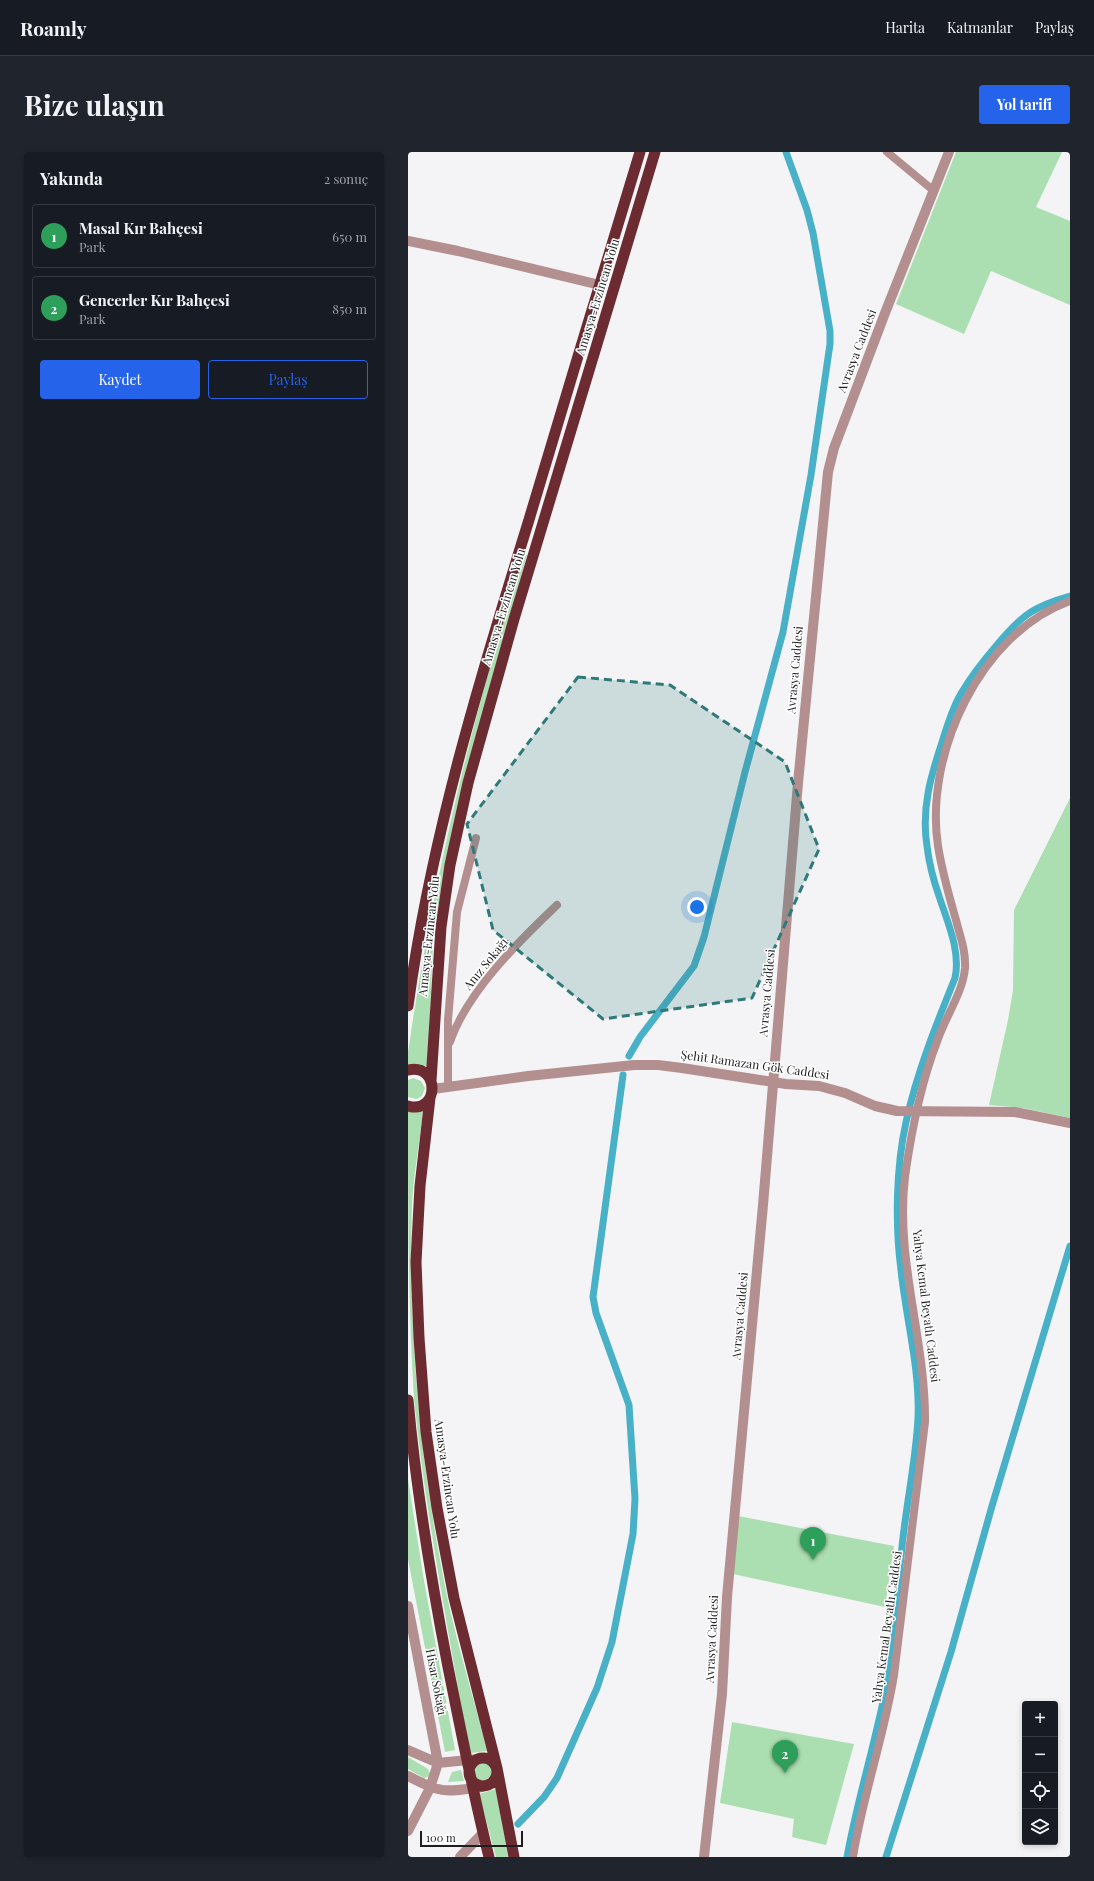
<!DOCTYPE html>
<html lang="tr">
<meta charset="utf-8">
<style>
:root{--surface:#171b24;--page:#20242c;--text:#f1f3f6;--muted:#9ea1a6;--line:#363941;--accent:#2563eb}
body{margin:0;font-family:"Playfair Display",serif;background:var(--page);color:var(--text)}
.controls{position:absolute;right:12px;bottom:12px;display:grid;overflow:hidden;border-radius:4px;box-shadow:0 2px 6px #0003}
.controls button{width:36px;height:36px;display:grid;place-items:center;padding:0;border:0;border-bottom:1px solid var(--line);background:var(--surface);color:var(--text);font:20px sans-serif}
.scale{position:absolute;left:12px;bottom:10px;width:103px;box-sizing:border-box;padding-left:4px;border:2px solid #1e1e1e;border-top:0;font-size:11px;line-height:14px;white-space:nowrap;color:#1e1e1e;-webkit-text-stroke:3px #fff;paint-order:stroke}
.you{position:absolute;left:289px;top:755px;width:14px;height:14px;margin:-10px;border:3px solid #fff;border-radius:50%;background:#1a73e8;box-shadow:0 0 0 6px #1a73e833}
.badge{display:grid;place-items:center;width:26px;height:26px;border-radius:50%;background:var(--accent);color:#fff;font-size:13px;font-weight:700}
.pin{position:absolute;translate:-50% -33px;filter:drop-shadow(0 1px 2px #0008)}
.pin::after{content:'';position:absolute;top:21px;width:14px;height:12px;background:inherit;clip-path:polygon(0 0,100% 0,50% 100%)}
.list{margin:0;padding:0;list-style:none}
h2{display:flex;justify-content:space-between;align-items:center;height:52px;margin:0;padding:0 16px;font-size:17px}
h2 small{font-size:13px;font-weight:400;color:var(--muted)}
.list li{display:grid;grid-template-columns:26px 1fr auto;gap:12px;align-items:center;box-sizing:border-box;height:64px;margin:0 8px 8px;padding:0 8px;border:1px solid var(--line);border-radius:4px}
.list b{display:block;font-size:15px;white-space:nowrap}
.list p{margin:0;font-size:13px;white-space:nowrap;color:var(--muted)}
.list em{font-size:13px;font-style:normal;color:var(--muted)}
.actions{display:flex;gap:8px;padding:12px 16px}
.actions a{flex:1;padding:9px 0;border:1px solid var(--accent);border-radius:4px;text-align:center;font-size:14px;color:var(--accent)}
.actions .main{background:var(--accent);color:#fff}
.icon{flex:none;width:22px;height:22px;fill:none;stroke:currentColor;stroke-width:2;stroke-linecap:round;stroke-linejoin:round}
.map{position:relative;flex:none;width:662px;height:1705px;overflow:hidden;border-radius:4px}
header{display:flex;align-items:center;gap:24px;box-sizing:border-box;height:56px;padding:0 20px;background:var(--surface);border-bottom:1px solid var(--line)}
header strong{font-size:19px}
nav{display:flex;gap:22px;margin-inline-start:auto;font-size:14px}
.intro{display:flex;align-items:center;justify-content:space-between;box-sizing:border-box;height:96px;padding:0 24px}
h1{margin:0;font-size:28px}
.button{padding:10px 18px;border-radius:4px;background:var(--accent);color:#fff;font-size:14px;font-weight:700}
main{display:flex;gap:24px;padding:0 24px}
aside{flex:1;background:var(--surface);border-radius:4px;box-shadow:0 2px 6px #0003}
.map>svg:first-child{display:block}
.green{fill:#abdeb0}
.lines{fill:none;stroke-linecap:round;stroke-linejoin:round}
.canal{stroke:#49b1c7;stroke-width:7}
.minor{stroke:#b48f8f;stroke-width:8}
.tertiary{stroke:#b48f8f;stroke-width:10}
.trunk{stroke:#6c2b31;stroke-width:11}
.marked{fill:#2f797a;fill-opacity:0.2;stroke:#2f797a;stroke-width:3;stroke-dasharray:8 5;stroke-linejoin:round}
.labels{text-anchor:middle;stroke-width:3;stroke-linejoin:round;paint-order:stroke}
.street-label{font-size:12px;fill:#1e1e1e;stroke:#fff}
</style>
<header>
<strong>Roamly</strong>
<nav><a>Harita</a><a>Katmanlar</a><a>Paylaş</a></nav>
</header>
<div class="intro"><h1>Bize ulaşın</h1><a class="button">Yol tarifi</a></div>
<main>
<aside>
<h2>Yakında<small>2 sonuç</small></h2>
<ul class="list">
<li><span class="badge" style="background:#2e9e5b">1</span><div><b>Masal Kır Bahçesi</b><p>Park</p></div><em>650 m</em></li>
<li><span class="badge" style="background:#2e9e5b">2</span><div><b>Gencerler Kır Bahçesi</b><p>Park</p></div><em>850 m</em></li>
</ul>
<div class="actions"><a class="main">Kaydet</a><a>Paylaş</a></div>
</aside>
<div class="map">
<svg width="662" height="1705" viewBox="0 0 662 1705">
<rect width="100%" height="100%" fill="#f4f4f6"/>
<path class="green" d="M548,0H654L628,55L662,69V153L583,119L556,182L488,152Z
M115,402L119,403L82,533L35,725L25,790L20,914L0,913V901C24,731 64,566 115,402Z
M662,646V966L615,956L581,953L600,868L605,838L606,758Z
M5,926L13,929L17,936L14,944L9,947L0,945V928Z
M0,958H15C12,991 5,1023 4,1055C0,1185 13,1317 39,1444C50,1496 66,1547 79,1599L63,1601L61,1599C41,1482 18,1365 6,1247C0,1151 0,1054 0,958Z
M0,1327L15,1423L47,1598L37,1600L0,1407Z
M330,1364L486,1394L477,1455L325,1422Z
M324,1570L446,1592L418,1693L384,1685L386,1667L312,1651Z
M0,1605L20,1617L22,1622L20,1625L16,1626L0,1617Z
M66 1620a9 9 0 1 1 18 0a9 9 0 1 1-18 0Z
M53,1618L56,1629L40,1630L44,1620Z
M88,1637L100,1705H88L71,1642Z"/>
<g class="lines">
<path class="canal" d="M221,904L232,885L286,814L296,785L337,620L375,480L403,323L422,192V179L405,81L399,58L378,0
M110,1672L136,1645L149,1626L189,1536L204,1490L225,1382L227,1347L221,1253L188,1161L185,1145L215,923
M439,1705C450,1644 469,1586 480,1525C488,1482 489,1438 494,1395C498,1353 508,1308 510,1266C512,1216 498,1167 493,1118C487,1072 488,1016 498,970C509,920 528,873 547,826C553,799 539,769 531,744C525,727 521,711 519,694C513,656 523,623 535,587C540,572 545,554 554,540C564,523 576,508 588,494C598,482 610,468 623,460C635,452 648,448 662,444
M478,1705L543,1500L584,1354L662,1094"/>
<path class="minor" d="M479,0L526,39
M42,890C59,840 111,789 149,753
M40,935V868L49,760L68,686
M445,1705C455,1643 476,1585 486,1523L517,1270C518,1188 487,1108 497,1025C503,981 514,928 530,887C538,864 555,840 557,816C558,799 552,784 548,768C541,744 534,719 530,694C516,603 572,481 662,449"/>
<path class="tertiary" d="M0,89L50,99L192,133
M25,937L120,924L226,913H250L274,916L378,932L411,934L437,941L467,954L489,959L607,960L662,971
M0,1454L30,1611L22,1636L0,1679
M0,1598L30,1611L70,1607
M0,1624C34,1642 37,1640 74,1635
M52,1705L75,1681
M296,1705L314,1542L319,1445L355,1053L390,631L420,320L426,296L477,161L541,0"/>
<path class="trunk" d="M0,854C22,690 71,529 120,371C157,247 194,124 232,0
M0,918C33,911 31,963 0,954
M23,929L33,775L42,713L60,631L106,467L247,0
M22,946L12,1034L8,1110L11,1186L18,1280L29,1356L46,1446L89,1616L106,1705
M0,1248C8,1338 23,1427 40,1515C53,1579 65,1642 81,1705
M61 1620a14 14 0 1 1 28 0a14 14 0 1 1-28 0Z"/>
</g>
<path class="marked" d="M170,525L262,533L377,610L411,697L344,846L195,867L85,778L59,672Z"/>
<g class="labels">
<g class="street-label">
<text transform="translate(190 145) rotate(-73)" y="4">Amasya-Erzincan Yolu</text>
<text transform="translate(449 199) rotate(-69)" y="4">Avrasya Caddesi</text>
<text transform="translate(96 455) rotate(-73)" y="4">Amasya-Erzincan Yolu</text>
<text transform="translate(387 518) rotate(-85)" y="4">Avrasya Caddesi</text>
<text transform="translate(21 784) rotate(-84)" y="4">Amasya-Erzincan Yolu</text>
<text transform="translate(78 812) rotate(-51)" y="4">Anız Sokağı</text>
<text transform="translate(359 841) rotate(-85)" y="4">Avrasya Caddesi</text>
<text transform="translate(347 913) rotate(8)" y="4">Şehit Ramazan Gök Caddesi</text>
<text transform="translate(518 1154) rotate(83)" y="4">Yahya Kemal Beyatlı Caddesi</text>
<text transform="translate(332 1164) rotate(-85)" y="4">Avrasya Caddesi</text>
<text transform="translate(39 1327) rotate(82)" y="4">Amasya-Erzincan Yolu</text>
<text transform="translate(479 1475) rotate(-82)" y="4">Yahya Kemal Beyatlı Caddesi</text>
<text transform="translate(304 1487) rotate(-87)" y="4">Avrasya Caddesi</text>
<text transform="translate(28 1530) rotate(79)" y="4">Hisar Sokağı</text>
</g>
</g>
</svg>
<div class="controls">
<button>+</button>
<button>−</button>
<button><svg class="icon" aria-label="locate" viewBox="0 0 24 24"><circle cx="12" cy="12" r="6"/><path d="M12 2v4M12 18v4M2 12h4M18 12h4"/></svg></button>
<button><svg class="icon" aria-label="layers" viewBox="0 0 24 24"><path d="M12 4l9 5-9 5-9-5zM3 14l9 5 9-5"/></svg></button>
</div>
<div class="scale">100 m</div>
<div class="you"></div>
<div class="pin badge" style="left:405px;top:1408px;background:#2e9e5b">1</div>
<div class="pin badge" style="left:377px;top:1621px;background:#2e9e5b">2</div>
</div>
</main>
